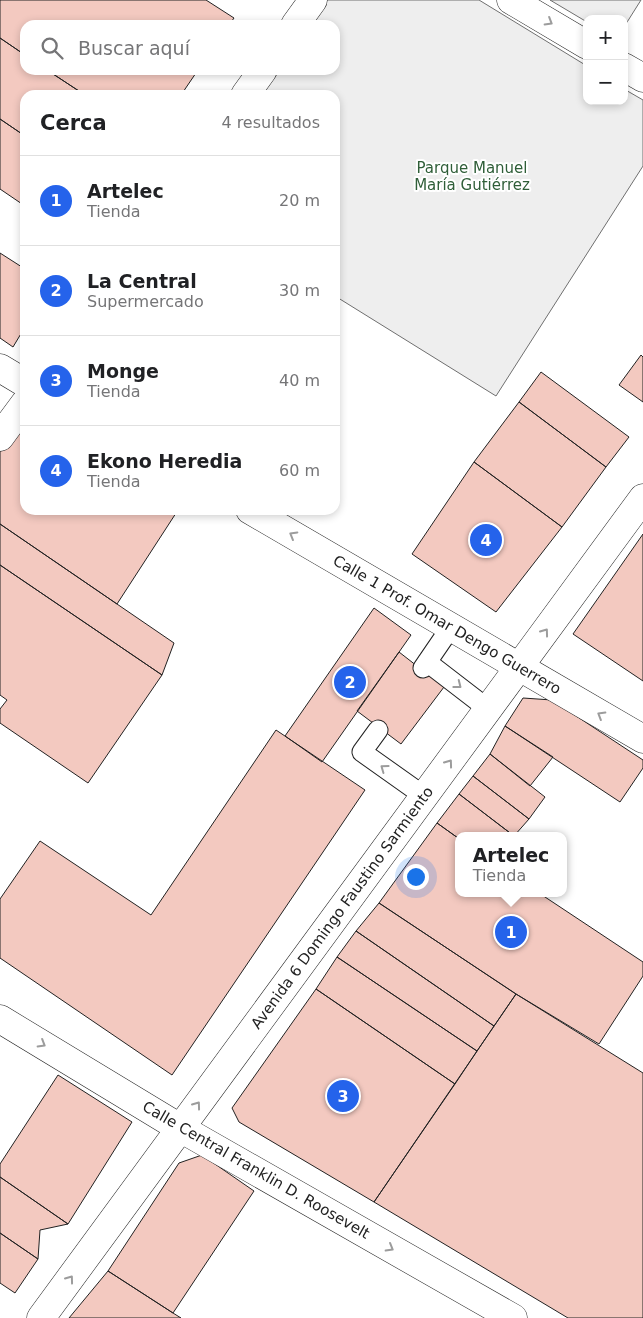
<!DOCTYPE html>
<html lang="es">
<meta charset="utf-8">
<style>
:root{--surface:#fff;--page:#f2f2f2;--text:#202124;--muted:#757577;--line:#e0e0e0;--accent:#2563eb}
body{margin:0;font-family:"DejaVu Sans",sans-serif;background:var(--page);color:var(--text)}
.controls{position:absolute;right:15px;top:15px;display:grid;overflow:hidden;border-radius:10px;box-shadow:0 2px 8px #0003}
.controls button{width:45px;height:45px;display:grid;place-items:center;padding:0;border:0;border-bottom:1px solid var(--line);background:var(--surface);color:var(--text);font:25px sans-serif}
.you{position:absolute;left:415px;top:876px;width:18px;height:18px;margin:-12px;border:4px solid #fff;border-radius:50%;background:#1a73e8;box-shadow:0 0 0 8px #1a73e833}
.badge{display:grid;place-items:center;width:32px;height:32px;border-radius:50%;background:var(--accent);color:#fff;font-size:16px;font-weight:700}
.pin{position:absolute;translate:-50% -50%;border:2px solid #fff;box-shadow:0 1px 5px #0006}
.popup{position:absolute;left:455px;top:832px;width:112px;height:65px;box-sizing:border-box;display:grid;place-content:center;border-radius:10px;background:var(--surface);filter:drop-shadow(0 1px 4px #0005);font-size:16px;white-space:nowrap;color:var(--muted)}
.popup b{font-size:19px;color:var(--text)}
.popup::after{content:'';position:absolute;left:50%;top:100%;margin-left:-10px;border:10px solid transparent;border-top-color:var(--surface)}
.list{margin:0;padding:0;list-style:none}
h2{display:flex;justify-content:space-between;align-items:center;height:65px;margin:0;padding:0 20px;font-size:21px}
h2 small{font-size:16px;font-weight:400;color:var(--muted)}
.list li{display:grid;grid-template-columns:32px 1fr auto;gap:15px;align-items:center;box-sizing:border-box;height:90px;padding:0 20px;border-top:1px solid var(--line)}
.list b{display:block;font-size:19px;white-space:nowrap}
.list p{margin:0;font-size:16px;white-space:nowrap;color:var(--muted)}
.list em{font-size:16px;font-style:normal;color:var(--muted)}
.icon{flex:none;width:28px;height:28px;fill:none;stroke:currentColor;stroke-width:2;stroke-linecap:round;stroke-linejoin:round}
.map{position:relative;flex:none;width:643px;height:1318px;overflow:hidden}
.search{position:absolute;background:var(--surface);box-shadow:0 2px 8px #0003;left:20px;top:20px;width:320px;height:55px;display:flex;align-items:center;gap:12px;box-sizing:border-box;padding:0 18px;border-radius:15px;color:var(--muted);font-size:19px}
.panel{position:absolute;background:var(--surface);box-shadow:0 2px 8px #0003;left:20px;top:90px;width:320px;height:425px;border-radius:15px}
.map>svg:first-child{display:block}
.green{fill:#eee;stroke:#6f6f6f}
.building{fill:#f3c9c0;stroke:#222}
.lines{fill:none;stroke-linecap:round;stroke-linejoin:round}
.lane-casing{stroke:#222;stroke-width:21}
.street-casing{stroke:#222;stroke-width:29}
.secondary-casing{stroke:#222;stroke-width:29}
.primary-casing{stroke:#222;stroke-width:29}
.lane{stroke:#fff;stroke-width:19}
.street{stroke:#fff;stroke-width:28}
.secondary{stroke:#fff;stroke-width:28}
.primary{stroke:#fff;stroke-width:28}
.oneway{stroke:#9c9c9c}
.labels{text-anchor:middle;stroke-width:4;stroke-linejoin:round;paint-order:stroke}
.park-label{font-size:15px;fill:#2f5e38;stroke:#fff}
.street-label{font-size:15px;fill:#222;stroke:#fff}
</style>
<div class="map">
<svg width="643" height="1318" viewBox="0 0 643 1318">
<rect width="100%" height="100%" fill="#fff"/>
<path class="green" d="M325,0H479L587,66V101H624V89L643,100V166L496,396L335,296V95H259L277,70H335V25H308Z
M550,0H641L624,27V19H587V22Z"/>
<path class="building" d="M0,0H206L234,18L229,25H25V55L0,38Z
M0,38L25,55V70H47L85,95H25V136L0,119Z
M47,70H198L181,95H85Z
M0,119L25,136V206L0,189Z
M0,253L25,269V327L13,347L0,338Z
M641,355L643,357V402L619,385Z
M541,372L629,437L606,467L519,402Z
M519,402L606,467L562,527L474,462Z
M25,413V510H178L117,604L0,524V449Z
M474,462L562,527L496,612L412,554Z
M0,524L174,643L162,675L0,565Z
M643,534V681L573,634Z
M0,565L162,675L88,783L0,723V709L7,700L0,695Z
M374,608L411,635L322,762L285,736Z
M399,652L444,687L401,744L357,711Z
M523,698L552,700L643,760V768L620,802L505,726Z
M505,726L553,757L530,786L490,754Z
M276,730L365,790L172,1075L0,958V899L40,841L151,915Z
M490,754L545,797L529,819L473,776Z
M473,776L529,819L514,836L459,794Z
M459,794L514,836H458V838L437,823Z
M437,823L458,838V893H539L643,962V976L599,1044L516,994L379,903Z
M379,903L516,994L494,1026L356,931Z
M356,931L494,1026L477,1051L337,957Z
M337,957L477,1051L455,1084L316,989Z
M316,989L455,1084L374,1202L239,1122L232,1108Z
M516,994L643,1073V1318H568L374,1202Z
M58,1075L132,1122L68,1224L0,1177V1164Z
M202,1155L254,1191L173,1313L108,1271L179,1163Z
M0,1177L68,1224L40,1230L38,1259L0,1233Z
M0,1233L38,1259L15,1293L0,1283Z
M108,1271L173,1313L181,1318H69Z"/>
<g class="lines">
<defs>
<path id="lane" d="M427,662L488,709
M423,668L451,627
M378,730L362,752L424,796"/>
<g id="street">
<path d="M511,0L587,45"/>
<path d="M624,67L643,78"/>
<path d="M0,368L25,383"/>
<path id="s1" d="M250,510L643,739"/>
<path d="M180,1128L513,1318"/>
</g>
<path id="secondary" d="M0,1019L180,1128"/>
<g id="primary">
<path d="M295,25L313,0"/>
<path d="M245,95L263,70"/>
<path d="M0,437L25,403"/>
<path id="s2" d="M41,1318L643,498"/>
</g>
</defs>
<use href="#lane" class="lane-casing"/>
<use href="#street" class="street-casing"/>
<use href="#secondary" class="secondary-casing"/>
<use href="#primary" class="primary-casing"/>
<use href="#lane" class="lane"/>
<use href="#street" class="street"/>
<use href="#secondary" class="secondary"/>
<use href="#primary" class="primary"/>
</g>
<defs><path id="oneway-chevron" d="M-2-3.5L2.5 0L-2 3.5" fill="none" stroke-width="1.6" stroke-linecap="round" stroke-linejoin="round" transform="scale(1.25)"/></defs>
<g class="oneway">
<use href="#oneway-chevron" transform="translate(549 22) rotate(31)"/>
<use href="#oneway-chevron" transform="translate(293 535) rotate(-150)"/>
<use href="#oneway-chevron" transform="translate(545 632) rotate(-54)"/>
<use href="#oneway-chevron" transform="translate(458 685) rotate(38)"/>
<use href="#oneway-chevron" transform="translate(601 715) rotate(-149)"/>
<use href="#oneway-chevron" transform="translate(449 763) rotate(-54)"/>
<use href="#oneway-chevron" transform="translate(384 768) rotate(-144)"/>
<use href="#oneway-chevron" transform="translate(42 1044) rotate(31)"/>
<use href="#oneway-chevron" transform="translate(197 1105) rotate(-54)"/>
<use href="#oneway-chevron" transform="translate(390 1248) rotate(30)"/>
<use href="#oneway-chevron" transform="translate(70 1279) rotate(-54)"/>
</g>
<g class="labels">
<g class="park-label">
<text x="472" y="173">Parque Manuel<tspan x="472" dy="17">María Gutiérrez</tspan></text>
</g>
<g class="street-label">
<text dy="5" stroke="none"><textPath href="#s1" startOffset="228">Calle 1 Prof. Omar Dengo Guerrero</textPath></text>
<text dy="5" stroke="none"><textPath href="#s2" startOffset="509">Avenida 6 Domingo Faustino Sarmiento</textPath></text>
<text transform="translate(256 1170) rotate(30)" y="5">Calle Central Franklin D. Roosevelt</text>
</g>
</g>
</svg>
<div class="controls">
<button>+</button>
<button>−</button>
</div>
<div class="you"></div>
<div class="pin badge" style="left:511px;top:932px">1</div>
<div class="popup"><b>Artelec</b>Tienda</div>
<div class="pin badge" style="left:350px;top:682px">2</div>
<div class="pin badge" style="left:343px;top:1096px">3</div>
<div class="pin badge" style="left:486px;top:540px">4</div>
<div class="search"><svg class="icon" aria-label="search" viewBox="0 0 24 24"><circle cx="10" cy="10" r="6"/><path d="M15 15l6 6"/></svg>Buscar aquí</div>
<section class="panel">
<h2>Cerca<small>4 resultados</small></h2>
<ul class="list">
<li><span class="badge">1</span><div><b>Artelec</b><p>Tienda</p></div><em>20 m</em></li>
<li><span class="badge">2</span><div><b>La Central</b><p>Supermercado</p></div><em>30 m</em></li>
<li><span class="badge">3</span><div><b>Monge</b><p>Tienda</p></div><em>40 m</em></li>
<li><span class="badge">4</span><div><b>Ekono Heredia</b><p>Tienda</p></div><em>60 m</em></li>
</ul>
</section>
</div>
